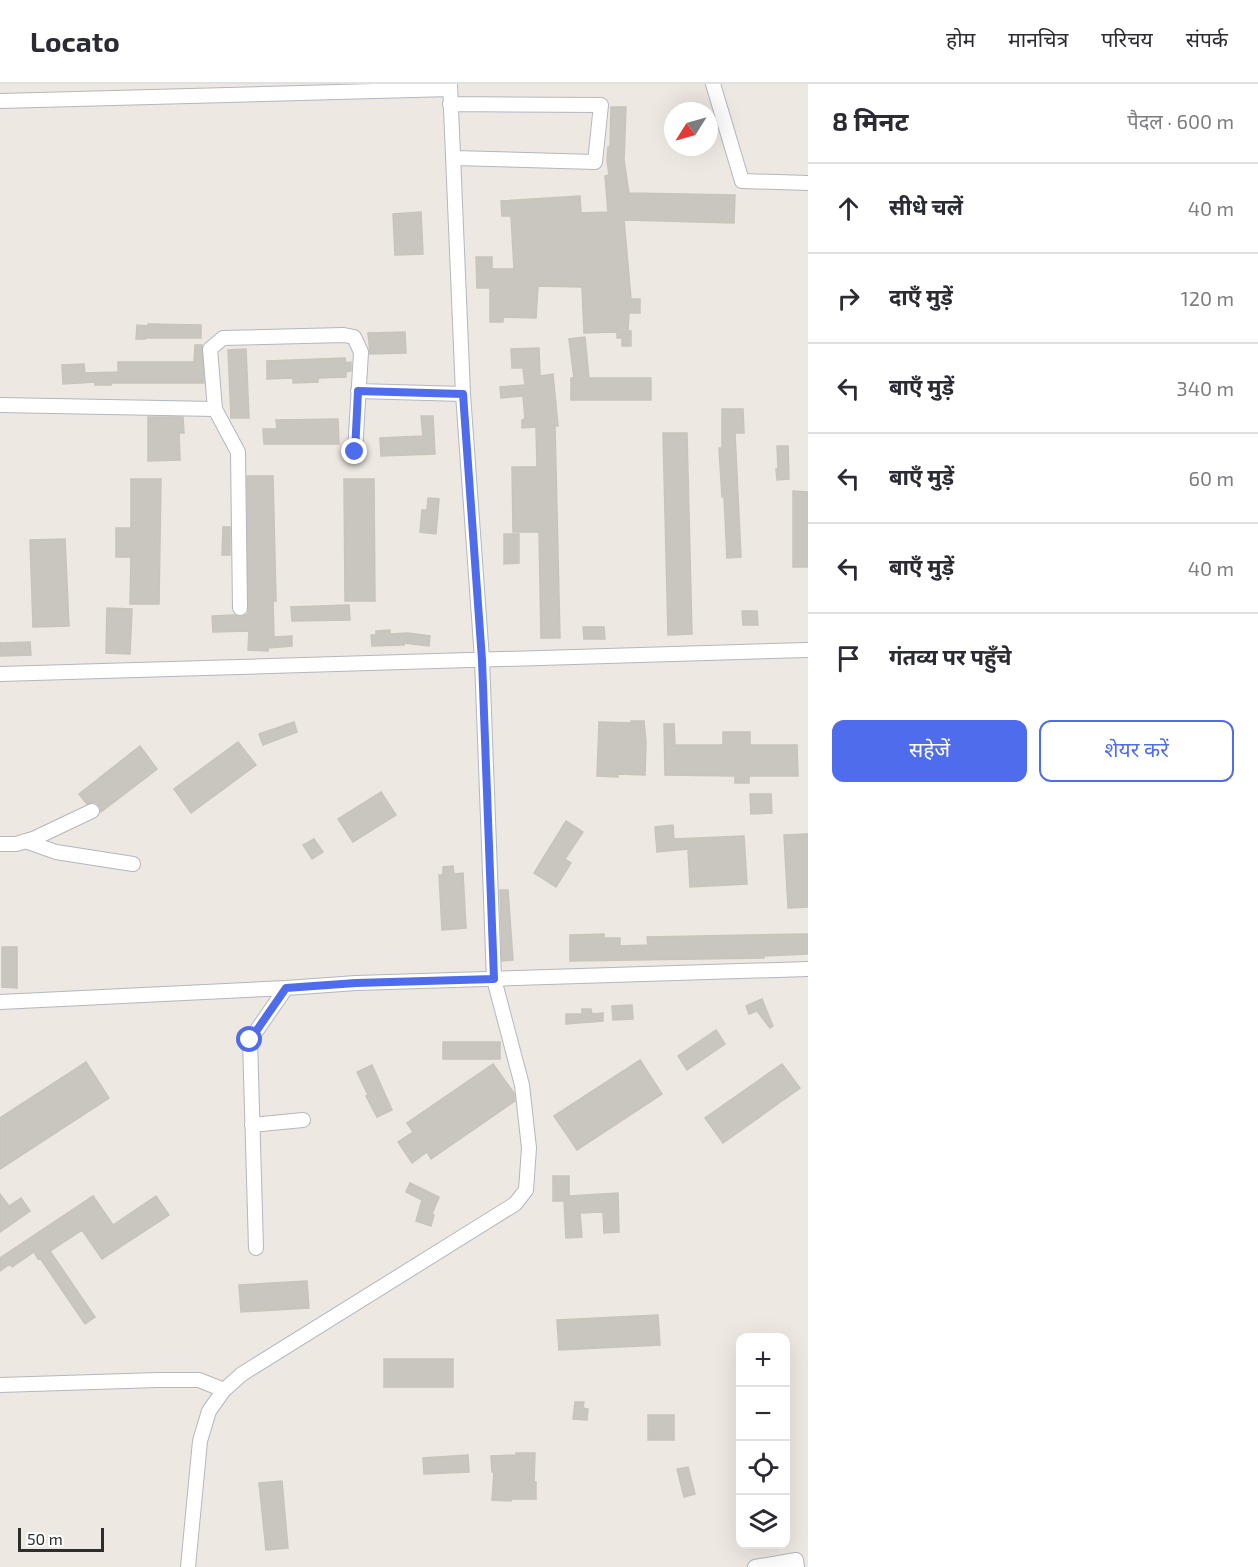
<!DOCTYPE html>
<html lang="hi">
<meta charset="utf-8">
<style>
:root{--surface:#fff;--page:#f2f2f3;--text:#2b2b33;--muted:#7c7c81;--line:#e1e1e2;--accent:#4f6ced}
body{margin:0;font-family:"Exo 2","Noto Sans Devanagari",sans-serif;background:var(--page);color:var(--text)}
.controls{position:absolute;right:18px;bottom:18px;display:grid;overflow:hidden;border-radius:12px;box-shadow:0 6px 24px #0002}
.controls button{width:54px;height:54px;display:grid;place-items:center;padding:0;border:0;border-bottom:2px solid var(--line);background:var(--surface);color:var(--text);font:30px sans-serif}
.compass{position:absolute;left:664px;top:18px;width:54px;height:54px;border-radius:50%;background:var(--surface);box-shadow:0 6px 24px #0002;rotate:233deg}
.scale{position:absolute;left:18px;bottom:15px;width:86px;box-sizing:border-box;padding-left:6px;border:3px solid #2d2d2d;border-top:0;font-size:16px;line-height:21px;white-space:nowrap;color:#2d2d2d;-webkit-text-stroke:4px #fff;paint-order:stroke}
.stop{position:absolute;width:18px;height:18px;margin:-14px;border:4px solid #4f6ced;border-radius:50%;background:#fff}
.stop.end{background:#4f6ced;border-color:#fff;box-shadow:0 2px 6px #0008}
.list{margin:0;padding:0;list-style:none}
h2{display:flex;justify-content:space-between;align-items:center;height:78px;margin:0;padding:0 24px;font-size:26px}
h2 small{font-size:20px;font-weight:400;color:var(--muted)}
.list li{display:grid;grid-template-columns:39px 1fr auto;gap:18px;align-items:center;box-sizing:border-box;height:90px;padding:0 24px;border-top:2px solid var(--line)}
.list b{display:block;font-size:22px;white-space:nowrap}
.list em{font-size:20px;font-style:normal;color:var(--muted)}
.actions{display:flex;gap:12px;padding:18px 24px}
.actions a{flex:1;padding:14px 0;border:2px solid var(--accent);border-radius:12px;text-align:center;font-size:21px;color:var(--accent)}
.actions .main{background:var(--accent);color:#fff}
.icon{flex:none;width:33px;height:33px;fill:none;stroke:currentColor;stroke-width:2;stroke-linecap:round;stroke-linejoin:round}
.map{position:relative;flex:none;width:808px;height:1483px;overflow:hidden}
header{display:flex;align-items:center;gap:36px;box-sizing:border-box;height:84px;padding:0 30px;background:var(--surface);border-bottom:2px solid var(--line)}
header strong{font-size:28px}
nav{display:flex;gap:33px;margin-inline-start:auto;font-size:21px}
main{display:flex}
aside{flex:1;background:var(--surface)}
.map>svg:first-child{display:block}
.building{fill:#c9c6bf;stroke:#c9c4ba;stroke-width:1.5}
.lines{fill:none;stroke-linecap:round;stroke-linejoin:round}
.minor-casing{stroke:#b4b7bf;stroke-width:16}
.minor{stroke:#fff;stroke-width:14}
.route{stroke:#4f6ced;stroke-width:8}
</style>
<header>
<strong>Locato</strong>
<nav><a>होम</a><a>मानचित्र</a><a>परिचय</a><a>संपर्क</a></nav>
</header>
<main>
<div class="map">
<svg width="808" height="1483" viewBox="0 0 808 1483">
<rect width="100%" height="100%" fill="#ede8e1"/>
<path class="building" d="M611,23H626L624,76L629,109L735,111L734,139L624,136L631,215H640V229H629L628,247H631V262H622V254H617V248L584,249L582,203L538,202L536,234L503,233V238H490V204H477L476,173H492V185H514L511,132H502L501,117L580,112L581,129L608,128L605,92L609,91L607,76L608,63H610Z
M421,128L423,170L395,171L393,130Z
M148,240L201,241V254H145V255H136L137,241L148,242Z
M405,248L406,269L370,270L368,249Z
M585,253L589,294H651V316H571V294H574L569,255Z
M195,261H202L204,299H111V301H95V298L63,300L62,281L84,280L85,289L118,288V278H194Z
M539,264L540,292L553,290L558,342H555L560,554H541L539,448H513L512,383H537L536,343L522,344V336L525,335L523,312L501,314L500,303L525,301L523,284H512L511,265Z
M246,265L249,334H231L228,266Z
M345,274L346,279L351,278V287L346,288V293L318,294V298L293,299V294L267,295V277Z
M722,325H743L744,349H735L741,473L727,474L724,413H722L719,364H722Z
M421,332H433L435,370L381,372L380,354L423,352Z
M148,333H183L184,349H179L180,376L148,377Z
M338,335L339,360H264L263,345H277L276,336Z
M663,349H687L692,550L668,551Z
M777,362H788L789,395L777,396L776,385H778Z
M247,392H273L276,517H273L274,553L292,552V562L268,564V567L248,566L249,547L213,548L212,532L234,531L241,533L248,530Z
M131,395H161L159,520H130L131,473H116V444H131Z
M344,395H374L375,517H345Z
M793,407L808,408V483H793Z
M428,414L439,415L436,450L420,448L422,426H427Z
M223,443H230V471H222Z
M504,450H519V479L504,480Z
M65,455L69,542L33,543L30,456Z
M349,521L350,536L292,537L291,523Z
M107,524L132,525L130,570L106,569Z
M742,527H757L758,541H743Z
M583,543H604L605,555H584Z
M390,546V550L408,549L430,552L429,562L404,559V561L372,562L371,551H376V547Z
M30,558L31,571L0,572V559Z
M631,637H644L646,659L645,691L618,690V693L597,692L599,638L631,639Z
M294,638L297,648L263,661L259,650Z
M664,640H674L675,661H723V648H750V661H797L798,692H749V699H735V692L665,691Z
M238,658L256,681L191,729L174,705Z
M140,662L157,685L101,728L100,723L97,719L92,718L87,720L79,710Z
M381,708L396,731L353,758L338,735Z
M750,710H771L772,729L751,730Z
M566,737L583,748L565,775L571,779L556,803L534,789Z
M673,741L674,755L744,752L747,800L690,803L688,765L657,768L655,743Z
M808,750V823L788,824L784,751Z
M314,755L323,768L312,775L303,761Z
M453,782L454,790L463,789L466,844L442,846L439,791H443V783Z
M500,806H508L513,876L502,877Z
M604,850V854H620V862L648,861L647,853L808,850V870L764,872V874L570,877V851Z
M2,863H17V904L2,903Z
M762,915L773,942L770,944L757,927L749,930L746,922Z
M632,921L633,935L613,936L612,922Z
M582,925H591L592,930L603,929V937L566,940V930H582Z
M716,946L725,960L687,986L678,972Z
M443,958H500V975H443Z
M640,976L662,1010L577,1066L554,1032Z
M86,978L109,1014L0,1085V1034Z
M493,980L514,1009L515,1017L431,1075L427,1068L412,1079L398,1058L413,1048L407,1039Z
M782,980L800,1004L723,1059L705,1034Z
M372,981L392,1026L377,1033L366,1012L368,1011L357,988Z
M553,1092H569V1112L618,1109L619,1148L604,1149L603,1128L580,1129L582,1153L566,1154L564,1117H553Z
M410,1099L439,1113L432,1130L434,1131L431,1142L416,1137L422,1116L406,1108Z
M0,1110L9,1122L21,1114L30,1127L0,1148Z
M93,1112L113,1141L156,1112L169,1131L102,1175L82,1146L50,1167L95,1233L85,1240L40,1174L38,1175L34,1168L12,1183L10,1180L0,1187V1174Z
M307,1197L309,1224L241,1228L239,1201Z
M658,1231L660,1261L559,1266L557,1236Z
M384,1275H453V1303H384Z
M575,1318H584L583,1324L588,1325L587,1336L573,1335Z
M648,1331H674V1356H648Z
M516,1369H535L534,1398H536V1415H511V1417L492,1416L494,1388H492L491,1372L516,1371Z
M468,1371L469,1388L424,1390L423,1374Z
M688,1383L695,1410L684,1413L677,1385Z
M282,1397L288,1464L266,1466L259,1399Z"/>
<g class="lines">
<defs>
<path id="minor" d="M713,0L742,97L808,99
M0,17L450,5
M450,20L601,21L595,78L453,74
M358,307L463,310
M0,321L215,325
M240,524L238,368L215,325L210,265L223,254L344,251L354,253L361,268L355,368
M0,590L808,566
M25,757L56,768L133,780
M0,760H16L33,755L92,727
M0,918L286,904L356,899L808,885
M252,1041L303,1036
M256,1164L250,956L286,904
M0,1301L158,1296H199L224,1306
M188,1483L200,1357L209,1327L224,1306L242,1290L515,1120L526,1106L529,1064L522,1001L494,895L482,575L463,310L450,0
M755,1483L796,1476L797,1483"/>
</defs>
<use href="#minor" class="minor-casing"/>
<use href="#minor" class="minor"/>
</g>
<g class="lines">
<path class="route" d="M250,956L286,904L356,899L494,895L482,576L463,310L358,307L355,368"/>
</g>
</svg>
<div class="controls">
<button>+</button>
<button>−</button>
<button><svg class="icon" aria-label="locate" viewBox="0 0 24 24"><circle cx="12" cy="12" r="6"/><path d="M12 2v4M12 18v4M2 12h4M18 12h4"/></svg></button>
<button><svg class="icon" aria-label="layers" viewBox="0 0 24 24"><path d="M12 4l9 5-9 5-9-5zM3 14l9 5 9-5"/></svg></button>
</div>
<svg class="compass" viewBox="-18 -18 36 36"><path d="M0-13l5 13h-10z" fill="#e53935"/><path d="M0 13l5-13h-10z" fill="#7c7c81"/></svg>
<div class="scale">50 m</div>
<div class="stop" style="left:250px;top:956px"></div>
<div class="stop end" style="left:355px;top:368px"></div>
</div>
<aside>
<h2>8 मिनट<small>पैदल · 600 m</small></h2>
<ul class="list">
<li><svg class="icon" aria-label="ahead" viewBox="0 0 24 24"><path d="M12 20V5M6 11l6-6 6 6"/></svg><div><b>सीधे चलें</b></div><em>40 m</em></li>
<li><svg class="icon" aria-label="right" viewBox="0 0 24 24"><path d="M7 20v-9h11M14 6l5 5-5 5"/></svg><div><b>दाएँ मुड़ें</b></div><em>120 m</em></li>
<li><svg class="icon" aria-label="left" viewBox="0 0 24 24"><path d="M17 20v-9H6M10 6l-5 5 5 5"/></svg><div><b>बाएँ मुड़ें</b></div><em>340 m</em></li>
<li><svg class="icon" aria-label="left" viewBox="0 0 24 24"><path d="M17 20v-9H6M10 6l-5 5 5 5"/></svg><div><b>बाएँ मुड़ें</b></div><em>60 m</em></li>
<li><svg class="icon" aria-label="left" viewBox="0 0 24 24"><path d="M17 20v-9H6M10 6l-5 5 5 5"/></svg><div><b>बाएँ मुड़ें</b></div><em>40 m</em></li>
<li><svg class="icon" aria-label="arrive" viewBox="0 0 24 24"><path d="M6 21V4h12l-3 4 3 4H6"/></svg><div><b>गंतव्य पर पहुँचे</b></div></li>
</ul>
<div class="actions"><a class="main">सहेजें</a><a>शेयर करें</a></div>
</aside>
</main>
